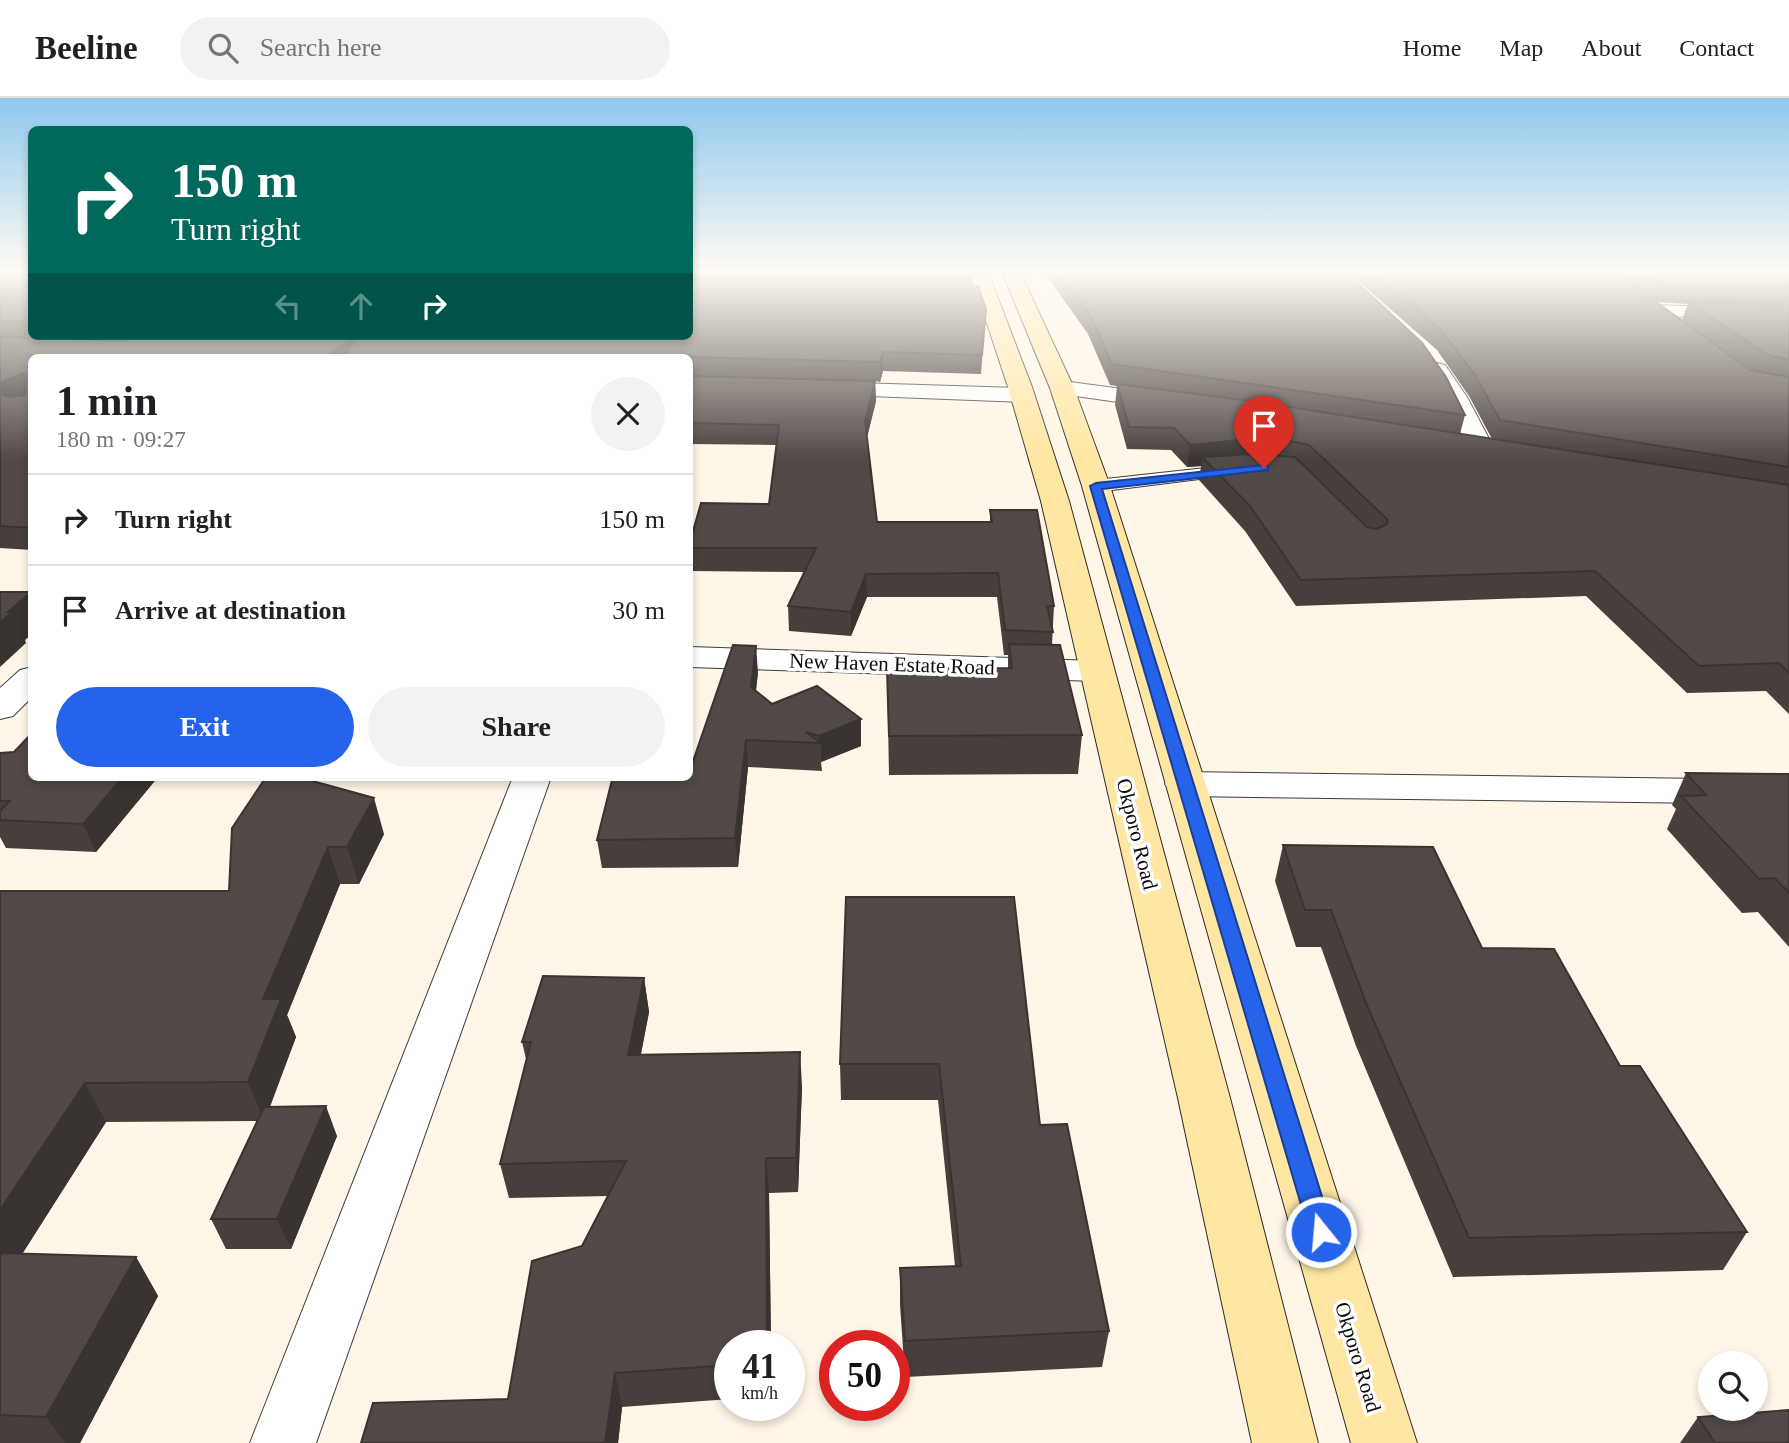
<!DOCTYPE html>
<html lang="en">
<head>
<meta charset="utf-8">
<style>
	:root { --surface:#fff; --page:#f2f2f2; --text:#202124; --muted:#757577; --line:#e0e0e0; --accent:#2563eb }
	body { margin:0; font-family:"Times New Roman",serif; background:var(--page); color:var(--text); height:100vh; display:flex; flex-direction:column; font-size:26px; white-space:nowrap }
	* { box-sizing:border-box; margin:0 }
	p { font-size:23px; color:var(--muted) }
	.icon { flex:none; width:38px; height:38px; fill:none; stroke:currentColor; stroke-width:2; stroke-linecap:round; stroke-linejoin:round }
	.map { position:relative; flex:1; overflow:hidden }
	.sheet { position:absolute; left:28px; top:256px; width:665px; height:427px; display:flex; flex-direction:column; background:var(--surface); border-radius:10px; box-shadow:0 4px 10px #0003 }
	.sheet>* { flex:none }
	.top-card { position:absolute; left:28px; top:28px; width:665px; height:214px; border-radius:10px; box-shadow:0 4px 10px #0003; background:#00695c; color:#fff; overflow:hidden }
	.fabs { position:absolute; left:1698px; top:1253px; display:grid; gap:14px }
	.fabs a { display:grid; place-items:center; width:70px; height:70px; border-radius:50%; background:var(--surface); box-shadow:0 4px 10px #0003; font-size:35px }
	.speed { position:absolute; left:714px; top:1232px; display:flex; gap:14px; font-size:35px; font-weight:700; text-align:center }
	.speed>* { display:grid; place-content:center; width:91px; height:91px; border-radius:50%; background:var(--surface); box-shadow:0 4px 10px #0003; line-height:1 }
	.speed small { font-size:18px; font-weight:400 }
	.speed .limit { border:10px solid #d22; background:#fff; color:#111 }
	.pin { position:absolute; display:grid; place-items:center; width:60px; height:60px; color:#fff; margin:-72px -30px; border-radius:50% 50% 50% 0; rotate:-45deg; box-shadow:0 0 7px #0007 }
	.pin .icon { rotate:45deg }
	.me { position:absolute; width:77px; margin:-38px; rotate:343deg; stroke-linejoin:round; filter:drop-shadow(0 0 5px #0008) }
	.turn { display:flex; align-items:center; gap:24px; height:147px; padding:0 28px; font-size:32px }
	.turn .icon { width:91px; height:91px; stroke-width:2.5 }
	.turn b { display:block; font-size:49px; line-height:60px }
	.lanes { display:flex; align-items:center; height:66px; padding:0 28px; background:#0003; justify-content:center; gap:35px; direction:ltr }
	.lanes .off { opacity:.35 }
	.round { display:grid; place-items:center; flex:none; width:74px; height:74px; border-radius:37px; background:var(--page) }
	.overview { display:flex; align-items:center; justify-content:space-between; height:119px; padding:0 28px }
	h1 { font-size:42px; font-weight:700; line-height:52px }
	.button { display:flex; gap:14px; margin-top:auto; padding:14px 28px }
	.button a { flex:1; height:80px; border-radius:42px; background:var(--accent); color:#fff; font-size:28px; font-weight:700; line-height:80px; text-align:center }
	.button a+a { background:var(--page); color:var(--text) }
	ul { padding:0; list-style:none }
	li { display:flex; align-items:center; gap:21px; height:91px; padding:0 28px; border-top:2px solid var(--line) }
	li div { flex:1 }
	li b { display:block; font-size:26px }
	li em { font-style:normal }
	header { display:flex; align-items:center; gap:42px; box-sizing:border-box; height:98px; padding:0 35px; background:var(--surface); border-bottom:2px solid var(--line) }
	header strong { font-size:33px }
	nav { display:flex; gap:38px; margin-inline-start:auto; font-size:24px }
	.search { width:490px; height:63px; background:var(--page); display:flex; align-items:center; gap:18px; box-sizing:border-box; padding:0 24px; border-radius:38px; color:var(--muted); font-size:26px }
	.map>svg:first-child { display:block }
</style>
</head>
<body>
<header>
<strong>Beeline</strong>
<div class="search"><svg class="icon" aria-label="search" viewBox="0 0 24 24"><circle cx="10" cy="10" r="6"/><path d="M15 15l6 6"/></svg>Search here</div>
<nav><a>Home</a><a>Map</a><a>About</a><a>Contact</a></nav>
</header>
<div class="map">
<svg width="1789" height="1345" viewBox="0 0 1789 1345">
	<rect width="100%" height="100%" fill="#fff6e7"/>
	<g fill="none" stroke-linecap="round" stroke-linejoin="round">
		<defs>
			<path id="service" d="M1233,367L1239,368L1242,372L1239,376L1096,394L1087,388L1096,382Z"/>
			<g id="minor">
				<path d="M1652,207L1789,211V223L1645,217L1642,213Z"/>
				<path d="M1437,265L1445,267L1467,299L1495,352L1491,357H1473L1469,352L1443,299L1426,272Z"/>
				<path d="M1062,283L1168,297L1176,299L1180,304L1176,309L1168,311L1054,295L1050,290L1054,285Z"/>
				<path d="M825,284L1022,290L1030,292L1034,297L1030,302L1022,304L817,296L813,291L817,286Z"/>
				<path d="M690,549L1095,563L1107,566L1112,573L1107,580L1095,583L690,569Z"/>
				<path d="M32,569V599L13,618L0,621V590L20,572Z"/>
				<path d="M1185,674L1789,682V706L1185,698L1171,694L1165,686L1171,678Z"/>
				<path d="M513,679H551L316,1345H250Z"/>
			</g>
			<g id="secondary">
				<path d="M970,174H988L1032,289L1069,403L1230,1000L1318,1345H1252L1178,1000L1041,403L1008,289Z"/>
				<path d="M1002,174H1020L1074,290L1110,388L1417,1345H1351L1082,388L1050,290Z"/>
			</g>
		</defs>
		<use href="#service" stroke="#3d3d3d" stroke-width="2"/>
		<use href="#minor" stroke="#3d3d3d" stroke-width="2"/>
		<use href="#secondary" stroke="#2c2c2c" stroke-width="2"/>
		<use href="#service" fill="#fff" fill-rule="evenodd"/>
		<use href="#minor" fill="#fff" fill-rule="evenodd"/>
		<use href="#secondary" fill="#ffe6a2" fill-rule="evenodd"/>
	</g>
	<g fill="#473f3c" fill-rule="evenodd">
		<path d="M0,174H32V238H690V174H972V188L986,211L981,276L883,273L880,284L875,283L876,303L867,338L877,424H990V412L1054,508L1052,547L1082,637L1078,676L889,677L887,571L1008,570V557H1004L997,499H867L851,538L789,533L788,508L805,474L690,473V444L769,406L777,347L690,346V259H32V452L0,450Z"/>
		<path d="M1044,174H1346L1465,317L1460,336L1492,341L1469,298L1437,252L1348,174H1789V616L1766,593L1687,595L1586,498L1296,508L1245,433L1199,382L1201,368L1187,369L1171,352L1127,351L1115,307L1117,288L1110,287L1088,236ZM1657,204L1688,206L1682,222ZM1701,237L1753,273L1750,272Z"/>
		<path d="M758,574L756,593L772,606L861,621V648L821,664L822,673L748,669L738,769L602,770L597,742L686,681Z"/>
		<path d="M0,655L158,679L96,754L6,750L0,739Z"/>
		<path d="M1686,675L1789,676V849L1758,814L1742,815L1667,731L1676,711L1672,707Z"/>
		<path d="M266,679L384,736L359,786H340L287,917L296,939L270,1009L337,1038L291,1151H226L211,1121L257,1023L106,1024L22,1156L136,1159L158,1198L80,1345H0V793H229Z"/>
		<path d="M1283,747L1482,850L1620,968L1747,1134L1723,1172L1453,1179L1356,948L1321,849H1296L1275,783Z"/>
		<path d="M1014,799L1040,1027L1109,1233L1102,1269L905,1279L900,1207V1170L955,1168L938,1002H841L840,966Z"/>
		<path d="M644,880L649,914L641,956L802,988L798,1094L769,1095L771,1248H730V1301L622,1309L618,1345H361L508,1301L582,1148L608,1098L509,1100L500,1066L526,961L522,944Z"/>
		<path d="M1698,1319L1789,1345H1680Z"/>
	</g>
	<g fill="#393331">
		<path d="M117,238H135L119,245Z"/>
		<path d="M356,238H358L357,259H326Z"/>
		<path d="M883,254V273L880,284V264Z"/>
		<path d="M23,275L31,295L11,303L0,297V287L3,283Z"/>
		<path d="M875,283L876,303L866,344L865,323Z"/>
		<path d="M1248,341L1244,363L1202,359L1201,368L1187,369L1190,347Z"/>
		<path d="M866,476L867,499L851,538V514Z"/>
		<path d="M31,494L32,536L25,542L26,545L0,569V525L8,514Z"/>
		<path d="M756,548L758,574L753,616L751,589Z"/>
		<path d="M861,621V648L821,664V645H819V638Z"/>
		<path d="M746,642L748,669L738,769L735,740Z"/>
		<path d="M123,679H158L96,754L83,726Z"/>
		<path d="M374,700L384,736L359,786L347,749Z"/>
		<path d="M328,749L340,786L287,917L296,939L264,1023L248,984L263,901Z"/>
		<path d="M644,880L649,914L634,991L628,957Z"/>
		<path d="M800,954L802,988L798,1094L796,1060Z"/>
		<path d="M85,985L106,1024L0,1191V1112Z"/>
		<path d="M326,1008L337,1038L291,1151L277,1121Z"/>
		<path d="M766,1060L769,1095L771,1248H767Z"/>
		<path d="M136,1159L158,1198L80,1345H65L46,1319Z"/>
		<path d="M615,1275L622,1309L618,1345H605Z"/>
	</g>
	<g fill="#524946" stroke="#393331" stroke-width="2">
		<path d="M0,174H32V224L0,223Z"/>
		<path d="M1058,174H1346L1422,245L1446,279L1465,317L1112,266L1090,217Z"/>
		<path d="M1372,174H1615L1750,272L1789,279V369L1500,322L1475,277L1442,233Z"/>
		<path d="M1644,174H1789V190L1663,186Z"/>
		<path d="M690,183L978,188L986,211L982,257L883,254L880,264L690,259H345L357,238H690Z"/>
		<path d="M1688,204L1789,207V262L1768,257Z"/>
		<path d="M134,238H356L326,259H32V430L0,428V294L2,297L11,299L25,297L27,277L23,275L3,283L0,287V239L126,243Z"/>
		<path d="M690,278L875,283L865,323L877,424H992L990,412H1037L1054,508H1047L1053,534L1005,532L998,475L866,476L851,514L788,508L816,450H690V444L701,405L769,406L779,327L690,325Z"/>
		<path d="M1117,286L1251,303L1789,387V575L1779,565L1699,568L1595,473L1301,482L1250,408L1202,359L1252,356L1295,359L1367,429L1377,431L1387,426L1388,422L1309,347L1285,342L1248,341L1190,347L1174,330L1129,329Z"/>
		<path d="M0,494H31L8,514H12L0,525Z"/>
		<path d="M1009,546L1060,547L1082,637L889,638L887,571L1012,570Z"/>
		<path d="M733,547L756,548L751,589L772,606L817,588L861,621L819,638L806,634L821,645L746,642L735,740L597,742L612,682L686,681L687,679H690V672Z"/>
		<path d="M32,635V679H123L83,726L0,722V713L10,703H0V655L14,654Z"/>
		<path d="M1686,675L1789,676V795L1775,780L1759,781L1681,698L1706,697Z"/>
		<path d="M266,679H298L374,700L347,749H328L263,901H281L248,984L85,985L0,1112V793H229L232,730Z"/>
		<path d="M1283,747L1433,749L1482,850L1554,851L1620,968H1640L1747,1134L1469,1140L1368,910L1331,812H1305Z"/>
		<path d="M846,799H1014L1040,1027L1067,1026L1109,1233L905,1243L900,1170L961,1168L939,966H840Z"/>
		<path d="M543,878L644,880L628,957L800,954L796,1060H766L767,1248H730V1267L615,1275L605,1345H361L373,1305L508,1301L532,1163L582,1148L626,1063L500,1066L531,944H522Z"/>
		<path d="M326,1008L277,1121H211L264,1009Z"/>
		<path d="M0,1155L136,1159L46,1319L0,1317Z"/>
		<path d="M1789,1312V1345H1715L1698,1319Z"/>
	</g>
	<linearGradient id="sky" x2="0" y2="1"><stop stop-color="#8fc8ee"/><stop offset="0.48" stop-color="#fffbf4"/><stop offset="1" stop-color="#fffbf4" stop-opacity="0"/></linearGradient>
	<rect width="1789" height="362" fill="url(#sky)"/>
	<path fill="#2563eb" stroke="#184099" stroke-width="2" d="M1264,367L1268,368V372L1102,391L1333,1134L1329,1141L1321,1144L1312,1141L1309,1134L1090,388L1096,385Z"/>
	<g text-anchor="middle" stroke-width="7" stroke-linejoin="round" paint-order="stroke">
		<g font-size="21" fill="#0a0a0a" stroke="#fff">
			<text transform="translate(892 566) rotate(2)" y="7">New Haven Estate Road</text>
			<text transform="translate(1137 736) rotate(76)" y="7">Okporo Road</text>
			<text transform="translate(1358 1259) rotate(73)" y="7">Okporo Road</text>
		</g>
	</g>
</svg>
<div class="fabs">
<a><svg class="icon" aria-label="search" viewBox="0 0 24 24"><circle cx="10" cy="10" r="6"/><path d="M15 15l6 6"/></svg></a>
</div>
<div class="speed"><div>41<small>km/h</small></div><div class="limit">50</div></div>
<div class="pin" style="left:1264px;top:370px;background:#d93025"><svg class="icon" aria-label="arrive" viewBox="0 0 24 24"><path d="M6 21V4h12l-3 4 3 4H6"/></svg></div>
<svg class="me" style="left:1321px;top:1134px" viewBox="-20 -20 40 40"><circle r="17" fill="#2563eb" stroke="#fff" stroke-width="3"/><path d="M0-11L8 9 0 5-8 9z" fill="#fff"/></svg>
<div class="top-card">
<div class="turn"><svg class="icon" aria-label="right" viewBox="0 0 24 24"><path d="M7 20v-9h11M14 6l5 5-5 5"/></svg><div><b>150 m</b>Turn right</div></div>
<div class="lanes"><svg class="icon off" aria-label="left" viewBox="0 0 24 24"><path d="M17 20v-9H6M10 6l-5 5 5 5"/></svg><svg class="icon off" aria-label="ahead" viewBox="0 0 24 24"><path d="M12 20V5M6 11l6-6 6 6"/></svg><svg class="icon" aria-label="right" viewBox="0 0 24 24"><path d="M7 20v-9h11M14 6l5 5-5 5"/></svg></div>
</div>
<section class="sheet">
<div class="overview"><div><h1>1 min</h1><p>180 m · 09:27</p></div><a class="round"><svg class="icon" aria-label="close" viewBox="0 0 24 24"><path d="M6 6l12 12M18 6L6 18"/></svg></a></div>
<ul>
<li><svg class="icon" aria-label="right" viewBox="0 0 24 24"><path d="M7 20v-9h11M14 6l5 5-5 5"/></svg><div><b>Turn right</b></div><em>150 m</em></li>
<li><svg class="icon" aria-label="arrive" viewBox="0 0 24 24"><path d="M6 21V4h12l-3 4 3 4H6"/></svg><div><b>Arrive at destination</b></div><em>30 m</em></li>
</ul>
<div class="button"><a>Exit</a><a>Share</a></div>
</section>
</div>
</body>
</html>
